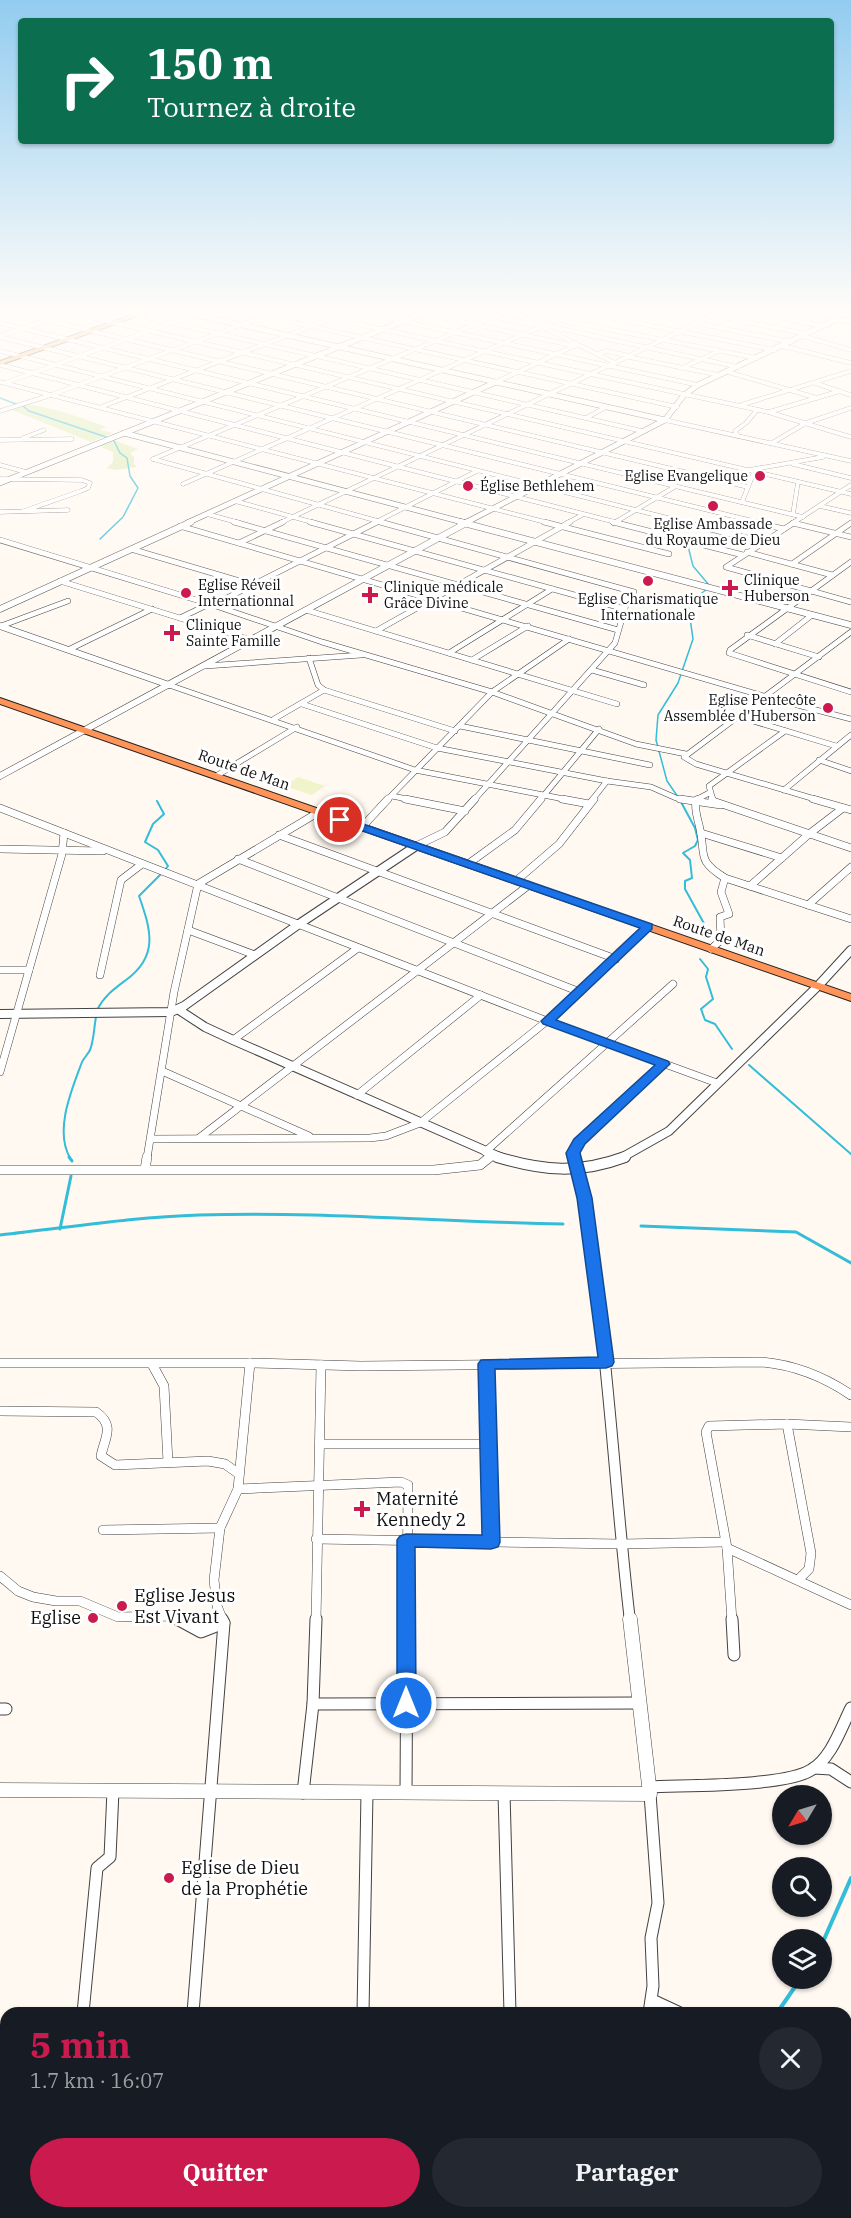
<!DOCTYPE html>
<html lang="fr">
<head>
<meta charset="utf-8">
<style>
	:root { --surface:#171b24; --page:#242831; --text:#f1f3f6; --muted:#9ea1a6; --accent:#cb1b4e }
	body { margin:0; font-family:"IBM Plex Serif",serif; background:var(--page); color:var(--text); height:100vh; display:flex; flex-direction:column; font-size:22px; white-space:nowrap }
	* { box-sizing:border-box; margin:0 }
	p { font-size:20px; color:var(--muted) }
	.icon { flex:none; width:33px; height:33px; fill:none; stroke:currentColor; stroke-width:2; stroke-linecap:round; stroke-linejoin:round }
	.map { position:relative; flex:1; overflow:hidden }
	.sheet { position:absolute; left:0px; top:2007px; width:852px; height:212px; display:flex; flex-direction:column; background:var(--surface); border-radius:18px 18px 0 0; box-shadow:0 2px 4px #0004 }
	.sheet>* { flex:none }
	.banner { position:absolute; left:18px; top:18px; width:816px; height:126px; border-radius:6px; box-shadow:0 2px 4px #0004; background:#0b6e4f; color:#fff; overflow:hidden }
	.needle { width:39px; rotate:232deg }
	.controls { position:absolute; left:772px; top:1785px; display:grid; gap:12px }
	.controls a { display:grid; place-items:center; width:60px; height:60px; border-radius:50%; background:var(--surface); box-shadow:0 2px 4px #0004; font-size:30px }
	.pin { position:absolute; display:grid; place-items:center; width:51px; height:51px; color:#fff; margin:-26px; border:3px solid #fff; border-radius:50%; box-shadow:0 2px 6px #0007 }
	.me { position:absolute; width:66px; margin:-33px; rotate:0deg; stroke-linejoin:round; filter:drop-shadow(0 0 4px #0008) }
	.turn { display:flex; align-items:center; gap:21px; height:126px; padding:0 30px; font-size:27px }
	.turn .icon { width:78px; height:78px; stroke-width:2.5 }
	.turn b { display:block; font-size:42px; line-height:51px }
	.round { display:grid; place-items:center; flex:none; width:63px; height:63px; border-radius:32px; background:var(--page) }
	.head { display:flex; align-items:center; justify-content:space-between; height:102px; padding:0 30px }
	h1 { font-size:36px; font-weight:700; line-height:45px; color:var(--accent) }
	.cta { display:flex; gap:12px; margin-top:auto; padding:12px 30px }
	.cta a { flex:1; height:69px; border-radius:36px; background:var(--accent); color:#fff; font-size:24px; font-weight:700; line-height:69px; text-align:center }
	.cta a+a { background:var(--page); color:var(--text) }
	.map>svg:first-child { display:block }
</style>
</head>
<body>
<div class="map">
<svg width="851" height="2218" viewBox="0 0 851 2218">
	<rect width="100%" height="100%" fill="#fff9f1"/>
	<g fill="#e0edb7">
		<path d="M27,404C54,408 80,417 106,427L100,430L113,433L91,442L10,409Z"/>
		<path d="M114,440L138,449L130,453L134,457V464L137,467L116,470L107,468L113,462V452L99,446Z"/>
	</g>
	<path fill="#eff4ca" d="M298,777L325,786L312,795L285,786Z"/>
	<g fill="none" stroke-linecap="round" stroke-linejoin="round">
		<g stroke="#33bdd8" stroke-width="1.5">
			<path d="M0,398L16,404"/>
			<path d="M23,406L29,411L106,437"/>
			<path d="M100,539L123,517L138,488L130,476L127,458L120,453L114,441"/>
			<path d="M687,542L693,566L709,585"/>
			<path d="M678,797L667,781L656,740L658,715L678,683L693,639L688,604L707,589"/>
		</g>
		<g stroke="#33bdd8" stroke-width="2">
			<path d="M157,801L164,814L153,824L145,842L158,850L168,866L164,871"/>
			<path d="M681,802L695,828L698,840L695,846L683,853L690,860L692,878L685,881V889L712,938"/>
			<path d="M700,959L708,969L706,977L713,999L701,1009L705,1020L715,1024L732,1049"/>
			<path d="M97,1010C104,996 114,989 126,980C159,956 151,930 139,896L163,872"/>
			<path d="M749,1065L851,1154"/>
			<path d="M70,1158C54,1130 72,1089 82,1062C84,1058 88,1054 90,1050C94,1040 94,1027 96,1017"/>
		</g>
		<g stroke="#33bdd8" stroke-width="3">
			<path d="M69,1157L72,1161"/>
			<path d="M641,1226L796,1232L851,1263"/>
			<path d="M60,1229L71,1176"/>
			<path d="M0,1235C66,1228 132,1217 199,1215C320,1211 442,1222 563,1224"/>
		</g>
		<g stroke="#33bdd8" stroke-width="4">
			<path d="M822,1944L851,1878"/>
			<path d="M777,2013L801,1978"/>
			<path d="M656,2218L659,2212"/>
		</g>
		<defs>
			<g id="minor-far4">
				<path d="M51,308L851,494"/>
				<path d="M107,308L642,431"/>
				<path d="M228,308L677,407"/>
				<path d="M282,308L768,412L851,437"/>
				<path d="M342,308L698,385"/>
				<path d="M398,308L575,346"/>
				<path d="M452,308L532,325"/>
				<path d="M561,308L775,350"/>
				<path d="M619,308L791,342"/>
				<path d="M675,308L807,334"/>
				<path d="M7,311L748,487"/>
				<path d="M514,313L615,363"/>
				<path d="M783,318L798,310"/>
				<path d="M0,323L803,517"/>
				<path d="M543,325L738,367"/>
				<path d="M0,336L83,308"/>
				<path d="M803,336L851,350"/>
				<path d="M0,337L761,523"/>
				<path d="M783,346L851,363"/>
				<path d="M0,351L688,523"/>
				<path d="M597,354L607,351L630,356"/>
				<path d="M629,357L719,375"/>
				<path d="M0,365L619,523"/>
				<path d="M682,368L719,351"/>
				<path d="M728,372L817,398"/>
				<path d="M0,382L549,523"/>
				<path d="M496,382L576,345"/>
				<path d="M5,383L213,308"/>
				<path d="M815,383L851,395"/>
				<path d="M741,405L851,371"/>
				<path d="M101,407L351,311"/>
				<path d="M0,411L51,395L287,308"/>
				<path d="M769,412L840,391"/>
				<path d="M586,418L606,407"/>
				<path d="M665,420L851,461"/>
				<path d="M738,436L735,431L746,423L757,410"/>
				<path d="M23,438L44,430"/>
				<path d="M0,440L72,439"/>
				<path d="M772,443L806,423L851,408"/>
				<path d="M153,459L385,523"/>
				<path d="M153,459L509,310L757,358"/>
				<path d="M793,464L851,478"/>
				<path d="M0,465L26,472"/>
				<path d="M749,470L823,457"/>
				<path d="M0,479L82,480L90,483L88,488L81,491L24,511"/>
				<path d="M183,484L583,308"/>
				<path d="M235,501L315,523"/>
				<path d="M742,502L754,472"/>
				<path d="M820,506L851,513"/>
				<path d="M0,512L68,510"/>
				<path d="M207,514L240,523"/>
				<path d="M793,514L798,482"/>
				<path d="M280,523L729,308L824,326"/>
				<path d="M374,523L477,471"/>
				<path d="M567,523L582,515"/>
				<path d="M614,523L676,486"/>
				<path d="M793,523L851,485"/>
			</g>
			<g id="minor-far3">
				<path d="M234,522L618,630"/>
				<path d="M310,522L625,609"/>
				<path d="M380,522L634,592L627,601L615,643L474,800"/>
				<path d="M544,522L669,554"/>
				<path d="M613,522L743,555"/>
				<path d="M682,522L763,542"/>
				<path d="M754,522L784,529"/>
				<path d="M795,522L726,567L851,602"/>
				<path d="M614,523L616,522"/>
				<path d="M793,523L851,537"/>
				<path d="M180,526L767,697L851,719"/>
				<path d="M0,540L213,605L322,642L492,692L636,744L686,754"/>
				<path d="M239,543L283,522"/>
				<path d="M131,549L253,585"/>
				<path d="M747,552L832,575"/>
				<path d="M851,562L730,650L729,653L851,692"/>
				<path d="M792,564L851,523"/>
				<path d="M60,581L251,640"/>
				<path d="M213,605L377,522"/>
				<path d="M306,610L617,704"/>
				<path d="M180,618L209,604"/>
				<path d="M1,626L68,601"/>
				<path d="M376,631L570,522"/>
				<path d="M747,635L819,657"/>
				<path d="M775,644L812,615"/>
				<path d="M70,649L152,609"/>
				<path d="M449,653L552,589"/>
				<path d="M309,658L318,685L324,690L455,731"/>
				<path d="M472,660L528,626"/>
				<path d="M205,666L361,655"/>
				<path d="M592,670L644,685"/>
				<path d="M169,685L415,770L569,800"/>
				<path d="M302,704L437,748L607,781L651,787L676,798L690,800"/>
				<path d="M740,717L836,746"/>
				<path d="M274,719L324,690"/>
				<path d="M460,726L650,765"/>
				<path d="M819,760L851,771"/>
				<path d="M216,776L297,727"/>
				<path d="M784,790L851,735"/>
				<path d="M392,796L412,800"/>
				<path d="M387,800L492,692L569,639"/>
				<path d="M540,800L599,729"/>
				<path d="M592,800L607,781"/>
				<path d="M696,800L709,793"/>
				<path d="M713,800L709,786L785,731"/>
				<path d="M818,800L696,764L684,757L851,632"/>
			</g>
			<g id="minor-far2">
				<path d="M405,799L465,811"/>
				<path d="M562,799L589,804"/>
				<path d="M680,799L721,805"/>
				<path d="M699,799L696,800C694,811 698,819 700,829C706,855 696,860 725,878L721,892L729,914L720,917L721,940L711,949"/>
				<path d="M712,799L713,801L851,848"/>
				<path d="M813,799L851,810"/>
				<path d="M0,808L547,1021L717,1083"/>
				<path d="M362,827L388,799"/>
				<path d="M701,833L782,858"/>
				<path d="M279,835L616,959"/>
				<path d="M416,846L445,832L475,799"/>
				<path d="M0,849L103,851"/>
				<path d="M238,859L580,992"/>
				<path d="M468,864L515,830L541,799"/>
				<path d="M725,878L851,919"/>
				<path d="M516,881L559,844L594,799"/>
				<path d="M750,886L809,834L843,808"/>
				<path d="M808,905L851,867"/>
				<path d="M188,930L255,955"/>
				<path d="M0,970H29"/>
				<path d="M100,975L121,880L142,864"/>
				<path d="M233,1040L358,948"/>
				<path d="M162,1071L309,1136"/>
				<path d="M0,1072L62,854L64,833"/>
				<path d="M357,1095L481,995"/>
				<path d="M199,1138L529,885"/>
				<path d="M151,1139L370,1138L386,1136L420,1123L547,1021L648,927"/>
				<path d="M485,1152L673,984"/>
				<path d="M147,1158L174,992L198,884L319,812"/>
				<path d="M488,1158L492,1155"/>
				<path d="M574,1158L573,1153L579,1142L664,1064"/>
			</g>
			<g id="minor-far1">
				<path d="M574,1157L577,1170"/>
				<path d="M145,1169L147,1157"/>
				<path d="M0,1170H434L480,1165L490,1157"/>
				<path d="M0,1363H250L361,1366L762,1362C795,1365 823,1376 851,1395"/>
				<path d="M152,1364L164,1386L168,1462"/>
				<path d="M486,1364L491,1542"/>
				<path d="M0,1411L96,1412C116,1426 104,1439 101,1456L115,1465L208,1461L225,1464L239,1474"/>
				<path d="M787,1424L811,1553L809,1569L798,1580"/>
				<path d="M321,1444H489"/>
				<path d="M238,1489L401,1482L408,1485L407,1621"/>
				<path d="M103,1530L220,1528"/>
				<path d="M316,1539L621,1544L725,1542"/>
				<path d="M727,1548L851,1605"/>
				<path d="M0,1576L18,1591L33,1597L56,1601H80L118,1617L168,1616L180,1621"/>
				<path d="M223,1621L217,1606L214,1580L220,1528L238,1489L250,1363"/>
				<path d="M316,1621L321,1365"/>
				<path d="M732,1621L727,1548L706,1432L709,1426L787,1424L851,1427"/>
			</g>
			<g id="minor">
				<path d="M177,1619L201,1632L224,1623"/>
				<path d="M732,1619L734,1655"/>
				<path d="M313,1704L640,1703"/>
				<path d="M0,1709H6"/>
				<path d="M814,1768L831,1769L851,1782"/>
				<path d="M649,1787C684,1785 784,1787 811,1770C831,1759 841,1728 851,1708"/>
				<path d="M303,1793L313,1704L316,1619"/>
				<path d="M406,1793L407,1619"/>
				<path d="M504,1793L510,2013"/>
				<path d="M652,2000L680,2013"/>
				<path d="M83,2013L97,1868L110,1857L113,1791"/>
				<path d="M193,2013L224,1623L222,1619"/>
				<path d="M363,2013L367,1793"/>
				<path d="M649,2013L653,1986L651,1938L658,1903L650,1794"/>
				<path d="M64,2212V2218"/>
				<path d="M359,2212V2218"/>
				<path d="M515,2212V2218"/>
				<path d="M172,2218L173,2212"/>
				<path d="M772,2218L774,2212"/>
			</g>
			<g id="tertiary-far4">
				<path d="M166,308L665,420"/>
				<path d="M124,433L466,523"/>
				<path d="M0,483L436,308"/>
				<path d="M187,523L496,382"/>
				<path d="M465,523L665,420L684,395L698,385L837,319L851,321"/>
			</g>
			<g id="tertiary-far3">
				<path d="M460,522L851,625"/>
				<path d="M0,609L191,522"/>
				<path d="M0,626L169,685"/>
				<path d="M0,776L468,522"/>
			</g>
			<g id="tertiary-far2">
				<path d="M179,1010L205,1027L233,1040L502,1158"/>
				<path d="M0,1014L171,1012L184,1006L299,924L416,846"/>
				<path d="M621,1158L669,1131L818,986L851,950"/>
			</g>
			<g id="tertiary-far1">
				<path d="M497,1157C544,1171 579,1174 625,1157"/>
				<path d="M577,1170C587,1210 591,1251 597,1292C611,1401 617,1511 630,1621"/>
			</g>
			<path id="tertiary" d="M0,1790L650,1794L630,1619"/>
			<path id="primary" d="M151,308H160L0,365V361Z"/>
			<path id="trunk" d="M0,698L851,994V1001L0,704Z"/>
		</defs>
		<use href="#minor-far4" stroke="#424242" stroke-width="4.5"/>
		<use href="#minor-far3" stroke="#424242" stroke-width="6"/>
		<use href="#minor-far2" stroke="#424242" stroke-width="8"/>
		<use href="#minor-far1" stroke="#424242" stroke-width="10"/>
		<use href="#minor" stroke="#424242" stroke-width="13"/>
		<use href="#tertiary-far4" stroke="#424242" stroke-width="6"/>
		<use href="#tertiary-far3" stroke="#424242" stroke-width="7"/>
		<use href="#tertiary-far2" stroke="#424242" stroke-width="10"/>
		<use href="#tertiary-far1" stroke="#424242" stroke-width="12"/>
		<use href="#tertiary" stroke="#424242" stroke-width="15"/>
		<use href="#primary" stroke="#202020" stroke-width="2"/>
		<use href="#trunk" stroke="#202020" stroke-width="2"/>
		<use href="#minor-far4" stroke="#fff" stroke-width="4"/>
		<use href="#minor-far3" stroke="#fff" stroke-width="5"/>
		<use href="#minor-far2" stroke="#fff" stroke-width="7"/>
		<use href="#minor-far1" stroke="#fff" stroke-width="9"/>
		<use href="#minor" stroke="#fff" stroke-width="11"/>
		<use href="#tertiary-far4" stroke="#fff" stroke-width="5"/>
		<use href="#tertiary-far3" stroke="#fff" stroke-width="6"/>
		<use href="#tertiary-far2" stroke="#fff" stroke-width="8"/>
		<use href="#tertiary-far1" stroke="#fff" stroke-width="10"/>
		<use href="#tertiary" stroke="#fff" stroke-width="14"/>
		<use href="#primary" fill="#ffb361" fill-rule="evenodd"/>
		<use href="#trunk" fill="#ff9458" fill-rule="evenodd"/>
	</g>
	<linearGradient id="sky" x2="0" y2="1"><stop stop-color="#92ccf0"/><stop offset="0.5" stop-color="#fffcf9"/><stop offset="1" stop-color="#fffcf9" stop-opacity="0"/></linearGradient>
	<rect width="851" height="619" fill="url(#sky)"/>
	<path fill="#1a73e8" stroke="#114b97" stroke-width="1.5" d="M340,816L652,924V929L556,1020L668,1061L670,1064L585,1144L580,1153L592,1198L614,1362L612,1366L606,1368L495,1369L500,1542L498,1547L491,1549L415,1547L416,1703L413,1709L406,1711L400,1709L397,1703V1540L400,1536L406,1534L482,1535L478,1364L481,1360L598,1357L577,1198L566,1153L574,1139L655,1065L543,1024L541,1021L640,928L337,822V817Z"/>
	<g fill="#cb1b4e" stroke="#fff" stroke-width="2">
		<circle cx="760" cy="476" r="6"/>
		<circle cx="468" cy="486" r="6"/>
		<circle cx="713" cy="506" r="6"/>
		<circle cx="648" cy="581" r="6"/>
		<path d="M727 579h6v6h6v6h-6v6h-6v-6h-6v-6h6z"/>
		<circle cx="186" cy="593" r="6"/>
		<path d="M367 586h6v6h6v6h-6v6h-6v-6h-6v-6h6z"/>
		<path d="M169 624h6v6h6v6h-6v6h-6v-6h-6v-6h6z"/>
		<circle cx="828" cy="708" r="6"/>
		<path d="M359 1500h6v6h6v6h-6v6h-6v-6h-6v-6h6z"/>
		<circle cx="122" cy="1606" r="6"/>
		<circle cx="93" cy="1618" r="6"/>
		<circle cx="169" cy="1878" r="6"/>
	</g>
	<g text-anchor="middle" stroke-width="6" stroke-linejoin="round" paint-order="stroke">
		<g font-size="14" fill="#0f0f0f" stroke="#fff" text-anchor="start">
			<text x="748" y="481" text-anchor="end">Eglise Evangelique</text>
			<text x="480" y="491">Église Bethlehem</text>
			<text x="713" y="529" text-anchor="middle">Eglise Ambassade<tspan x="713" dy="16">du Royaume de Dieu</tspan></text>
			<text x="744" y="585">Clinique<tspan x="744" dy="16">Huberson</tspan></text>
			<text x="198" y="590">Eglise Réveil<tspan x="198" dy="16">Internationnal</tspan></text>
			<text x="384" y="592">Clinique médicale<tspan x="384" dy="16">Grâce Divine</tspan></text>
			<text x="648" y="604" text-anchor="middle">Eglise Charismatique<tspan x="648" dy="16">Internationale</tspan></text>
			<text x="186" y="630">Clinique<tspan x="186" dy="16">Sainte Famille</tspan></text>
			<text x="816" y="705" text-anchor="end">Eglise Pentecôte<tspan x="816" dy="16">Assemblée d'Huberson</tspan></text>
		</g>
		<g font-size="15" fill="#0f0f0f" stroke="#fff">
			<text transform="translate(244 770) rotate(19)" y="5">Route de Man</text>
			<text transform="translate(719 936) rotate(19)" y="5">Route de Man</text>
		</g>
		<g font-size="18" fill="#0f0f0f" stroke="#fff" text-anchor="start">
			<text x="376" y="1505">Maternité<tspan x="376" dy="21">Kennedy 2</tspan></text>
			<text x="134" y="1602">Eglise Jesus<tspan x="134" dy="21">Est Vivant</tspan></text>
			<text x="81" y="1624" text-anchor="end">Eglise</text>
			<text x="181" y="1874">Eglise de Dieu<tspan x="181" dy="21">de la Prophétie</tspan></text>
		</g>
	</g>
</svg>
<div class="controls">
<a><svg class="needle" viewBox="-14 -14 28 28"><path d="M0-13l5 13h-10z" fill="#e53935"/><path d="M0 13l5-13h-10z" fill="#9ea1a6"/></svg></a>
<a><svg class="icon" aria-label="search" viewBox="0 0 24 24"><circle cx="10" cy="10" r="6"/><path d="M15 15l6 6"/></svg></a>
<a><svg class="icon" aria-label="layers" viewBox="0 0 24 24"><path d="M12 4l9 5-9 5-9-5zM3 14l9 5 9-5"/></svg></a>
</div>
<div class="pin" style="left:340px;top:820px;background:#d93025"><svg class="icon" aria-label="arrive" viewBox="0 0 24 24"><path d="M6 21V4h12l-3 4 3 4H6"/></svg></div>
<svg class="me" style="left:406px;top:1703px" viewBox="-20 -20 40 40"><circle r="17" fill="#1a73e8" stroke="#fff" stroke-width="3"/><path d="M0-11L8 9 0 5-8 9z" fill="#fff"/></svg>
<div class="banner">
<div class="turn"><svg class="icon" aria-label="right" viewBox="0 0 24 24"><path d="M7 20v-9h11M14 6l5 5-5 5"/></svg><div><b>150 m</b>Tournez à droite</div></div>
</div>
<section class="sheet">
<div class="head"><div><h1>5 min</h1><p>1.7 km · 16:07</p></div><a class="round"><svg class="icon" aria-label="close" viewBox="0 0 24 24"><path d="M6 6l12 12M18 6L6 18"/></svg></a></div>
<div class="cta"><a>Quitter</a><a>Partager</a></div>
</section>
</div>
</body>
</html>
